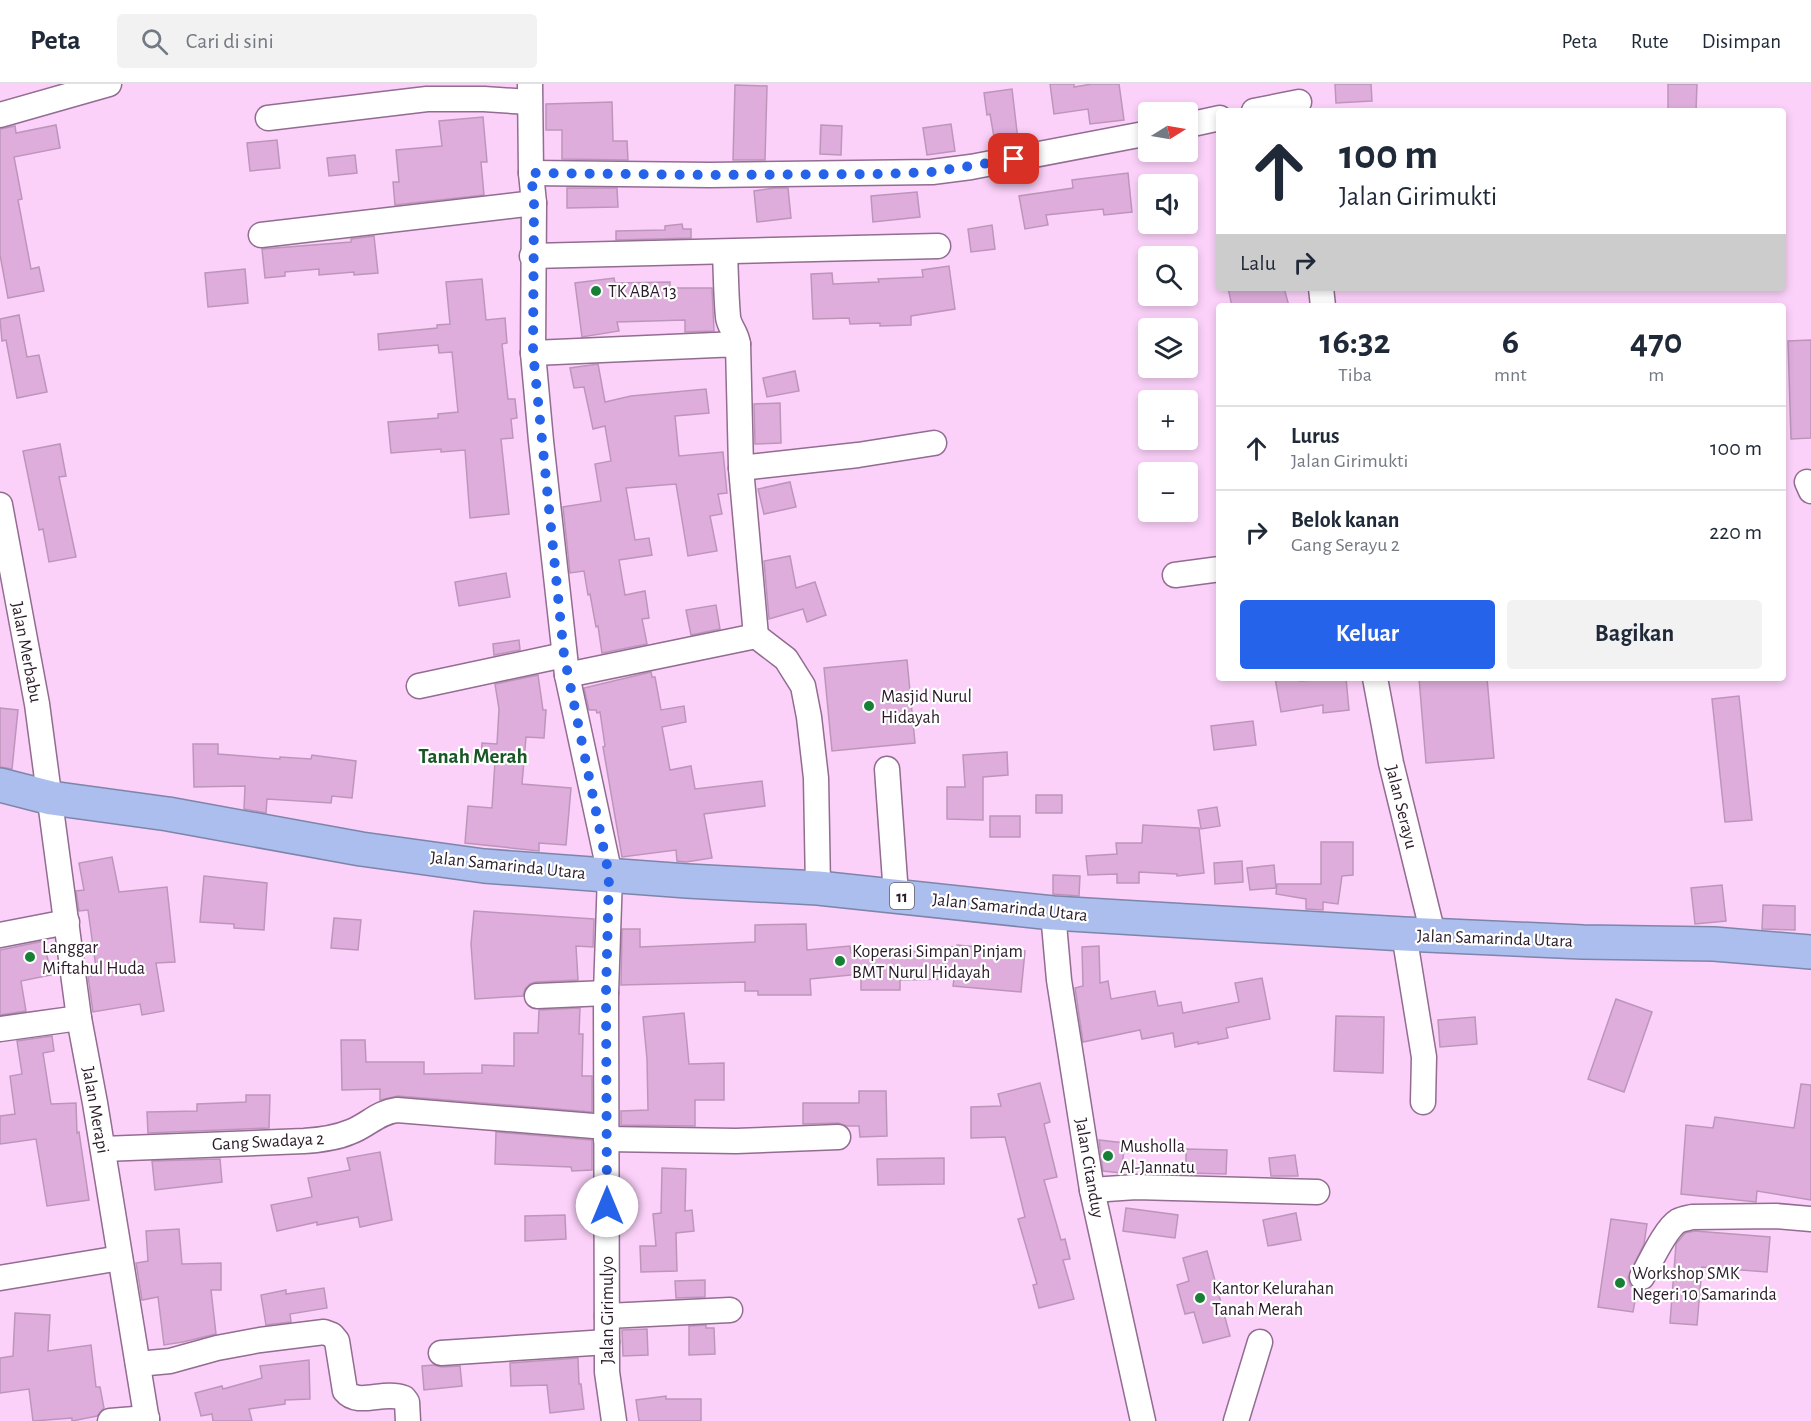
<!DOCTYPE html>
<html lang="id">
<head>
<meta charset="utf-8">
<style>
	:root { --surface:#fff; --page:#f2f2f3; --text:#1f2937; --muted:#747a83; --line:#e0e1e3; --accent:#2563eb }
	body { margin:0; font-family:"Alegreya Sans",sans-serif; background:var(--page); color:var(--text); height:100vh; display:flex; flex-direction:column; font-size:22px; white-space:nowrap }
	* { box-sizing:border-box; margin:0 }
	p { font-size:20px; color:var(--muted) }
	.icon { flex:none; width:33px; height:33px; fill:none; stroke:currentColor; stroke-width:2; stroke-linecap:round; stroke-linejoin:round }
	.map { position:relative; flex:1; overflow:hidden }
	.panel { position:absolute; left:1216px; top:219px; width:570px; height:378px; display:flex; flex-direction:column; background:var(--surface); border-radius:6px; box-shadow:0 3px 9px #0003 }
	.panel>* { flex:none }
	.top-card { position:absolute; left:1216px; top:24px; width:570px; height:183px; border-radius:6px; box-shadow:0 3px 9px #0003; background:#fff; color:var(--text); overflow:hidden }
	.needle { width:39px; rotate:79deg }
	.buttons { position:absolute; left:1138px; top:18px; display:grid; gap:12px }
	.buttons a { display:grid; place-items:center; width:60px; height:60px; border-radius:6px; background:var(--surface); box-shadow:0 3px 9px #0003; font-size:30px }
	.pin { position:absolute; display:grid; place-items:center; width:51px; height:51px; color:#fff; margin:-26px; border-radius:12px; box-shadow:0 3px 9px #0006 }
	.me { position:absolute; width:66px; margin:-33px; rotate:0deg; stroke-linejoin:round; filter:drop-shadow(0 0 4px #0008) }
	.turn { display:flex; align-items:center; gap:21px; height:126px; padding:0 24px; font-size:27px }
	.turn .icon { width:78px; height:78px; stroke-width:2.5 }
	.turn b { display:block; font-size:42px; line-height:51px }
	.then { display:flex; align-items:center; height:57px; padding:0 24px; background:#0003; gap:12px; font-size:22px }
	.eta { display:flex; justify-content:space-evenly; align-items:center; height:102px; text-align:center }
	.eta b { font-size:36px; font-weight:700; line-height:42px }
	.cta { display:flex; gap:12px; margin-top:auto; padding:12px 24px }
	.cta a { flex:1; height:69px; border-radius:6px; background:var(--accent); color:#fff; font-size:24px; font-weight:700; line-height:69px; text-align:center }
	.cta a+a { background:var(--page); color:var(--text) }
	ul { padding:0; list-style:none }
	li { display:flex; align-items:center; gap:18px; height:84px; padding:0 24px; border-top:2px solid var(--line) }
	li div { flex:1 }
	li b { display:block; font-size:22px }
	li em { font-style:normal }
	header { display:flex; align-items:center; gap:36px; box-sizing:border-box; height:84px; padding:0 30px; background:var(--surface); border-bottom:2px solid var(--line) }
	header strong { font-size:28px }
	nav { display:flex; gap:33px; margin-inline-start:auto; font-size:21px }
	.search { width:420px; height:54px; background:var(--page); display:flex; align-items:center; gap:15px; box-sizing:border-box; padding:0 21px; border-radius:6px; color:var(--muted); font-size:22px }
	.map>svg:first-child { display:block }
</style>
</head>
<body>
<header>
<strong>Peta</strong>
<div class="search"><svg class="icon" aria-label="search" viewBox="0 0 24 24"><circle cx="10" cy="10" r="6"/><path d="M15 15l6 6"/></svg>Cari di sini</div>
<nav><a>Peta</a><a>Rute</a><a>Disimpan</a></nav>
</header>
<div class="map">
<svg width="1811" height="1337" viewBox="0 0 1811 1337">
	<rect width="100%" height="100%" fill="#fbd1f9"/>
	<g fill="#deaddc" stroke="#bd95bb" stroke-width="1.5">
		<path d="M1050,0H1074V3L1092,0H1119L1124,36L1090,40L1088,25L1054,30Z"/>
		<path d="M1335,0H1371L1372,17L1336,19Z"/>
		<path d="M1668,0H1697L1696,27H1668Z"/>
		<path d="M735,1L767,2L765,76H733Z"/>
		<path d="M1012,5L1018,56L995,59L990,30L987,31L984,9Z"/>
		<path d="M612,18L613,57H627L628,76L562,75V46H546V20Z"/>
		<path d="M483,33L487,78H481L484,111L395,121L393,98H399L396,66L442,62L439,37Z"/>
		<path d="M951,40L955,67L927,71L923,44Z"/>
		<path d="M56,41L60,64L14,73L22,115L18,116L31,185L39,183L44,207L8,214L0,171V45L15,42L16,49Z"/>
		<path d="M821,41L842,42L841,71L820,70Z"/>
		<path d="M277,56L280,84L250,87L247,59Z"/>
		<path d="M355,71L357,89L329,92L327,74Z"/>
		<path d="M1128,89L1132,128L1104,131L1103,125L1046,131L1048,141L1025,145L1019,112L1073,104L1072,96Z"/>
		<path d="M567,104H617L618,123L567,124Z"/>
		<path d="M774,104H788L791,134L757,138L754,107Z"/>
		<path d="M917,108L920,133L873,138L871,112Z"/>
		<path d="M682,140L683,145H691V154L616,156V147L665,146V142Z"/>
		<path d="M992,141L995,165L971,168L968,145Z"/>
		<path d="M374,152L378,189L354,191V188L319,191V185L285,188V192L265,194L262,165L351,158V155Z"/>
		<path d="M949,182L955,225L911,232V241L880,242V239L850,240L849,234L813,235L811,190L832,189L833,200L879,198L878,195L923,193L922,186Z"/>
		<path d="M245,185L248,219L208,223L205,189Z"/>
		<path d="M614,194L615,199L670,198V204H712L714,247L685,248V236L617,238L619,247L582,253L575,199Z"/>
		<path d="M482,195L486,236L505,234L507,259L502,260L508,315H515L517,334L511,335L513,354L501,355L509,430L470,434L465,366L441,368V365L391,369L388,338L438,334V330L458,328L452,268L439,269L438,261L379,266L378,250L437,244V241L450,240L446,198Z"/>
		<path d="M1228,204H1284L1289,222H1232Z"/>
		<path d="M19,231L27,273L39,271L47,308L17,314L6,256L2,257L0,235Z"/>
		<path d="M1811,256V354L1791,355L1788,257Z"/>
		<path d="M598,280L605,318L631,312L706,305L709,329L675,332L679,372L723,368L727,409L718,410L722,430L710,432L717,467L688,472L676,400L626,404L635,456L649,454L652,471L619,476L625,511L645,507L649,534L642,535L647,560L602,569L598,542L596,543L590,510L588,511L584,487L570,489L563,423L601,417L595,380L611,377L605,342L593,345L584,303L574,304L570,284Z"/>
		<path d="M795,287L799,307L767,313L763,294Z"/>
		<path d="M780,319L781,359L755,360L754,320Z"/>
		<path d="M60,360L66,392L59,393L76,473L49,478L43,445L39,446L23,367Z"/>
		<path d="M790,398L796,423L764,430L758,405Z"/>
		<path d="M790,472L796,504L815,498L826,531L807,538L803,525L769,535L764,477Z"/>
		<path d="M506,489L510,513L459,522L455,498Z"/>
		<path d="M716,521L720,545L691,551L686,526Z"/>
		<path d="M519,556L520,566L494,571L493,560Z"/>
		<path d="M907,576L915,659L832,667L824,584Z"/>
		<path d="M651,588L652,593H655L661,626L684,622L686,638L662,643L670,686L691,682L695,705L762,697L765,722L704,730L712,774L686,778L677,777L676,766L622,773L603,663L605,662L600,628L597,629L596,626H589L584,604Z"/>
		<path d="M538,591L543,626H546L544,654L526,653L522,700L571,704L566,761L539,759V767L465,759L468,722L492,724L495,678L481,677L482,659L497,660L499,625L495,600Z"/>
		<path d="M1275,594H1300V597L1346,594L1349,626L1323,629V621L1281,628Z"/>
		<path d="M1419,594H1487L1494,674L1426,679Z"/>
		<path d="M1739,612L1752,736L1725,738L1712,615Z"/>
		<path d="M0,624L18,626L12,685L0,683Z"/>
		<path d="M1253,637L1256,661L1214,666L1211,642Z"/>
		<path d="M193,660H218V670L280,675V673L311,675L312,671L356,677L352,714L332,712L331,719L267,715L266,729L244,725L245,702L194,703Z"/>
		<path d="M1007,668L1008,691L983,693V736L947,735V703H965L963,671Z"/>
		<rect x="1036" y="711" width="26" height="18"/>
		<path d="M1217,723L1220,742L1201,745L1198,726Z"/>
		<rect x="990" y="732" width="30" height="21"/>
		<path d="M1143,741L1199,744L1204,789L1177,792V790L1139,788V799H1117V790L1088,791L1086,772L1117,770L1116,759H1142Z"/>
		<path d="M1321,758H1353V791L1342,792L1338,820L1323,818V826L1306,825V815L1276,810L1277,800H1321Z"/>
		<path d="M112,773L119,808L167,803L175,878L156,879L164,927L142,931L140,920L93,928L88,892L97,891L88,826L79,827L76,807L84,806L79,779Z"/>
		<path d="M1242,777L1243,798L1215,800L1214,779Z"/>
		<path d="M1274,781L1276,804L1250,806L1247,784Z"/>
		<path d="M1053,791L1080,792L1079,812L1053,810Z"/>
		<path d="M204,792L267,799L264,846L234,844V840L200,838Z"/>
		<path d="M1722,801L1726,837L1695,840L1691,804Z"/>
		<path d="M1763,821L1795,822V846L1762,845Z"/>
		<path d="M474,827L594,835L593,863L576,862L578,896L536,898L530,900L525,905L523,912L475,915L471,860Z"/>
		<path d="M334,834L361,836L358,866L331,864Z"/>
		<path d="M806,840L807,866L850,862L851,869L922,867V863H957V861L1025,867L1021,908L953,902L954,895L900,896V906H861V890L810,895L811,911H758V907H745V898L621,901L622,845H640V863L755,858V841Z"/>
		<path d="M44,857L51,891L21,897L26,927L0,931V866Z"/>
		<path d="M1099,862L1100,899L1108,897L1111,915L1155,907L1158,922L1181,918L1183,929L1239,918L1235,899L1262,894L1270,935L1226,944L1228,954L1198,960V958L1175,963L1173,949L1142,955L1140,946L1083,958L1075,904L1083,902L1082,863Z"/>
		<path d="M1616,915L1652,928L1624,1008L1588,995Z"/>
		<path d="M580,924L579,950H583L582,992H592V1028L398,1012L380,1016V1005L342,1006L341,956H365L366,978H424V990L482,989V981L514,982V949H538L539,926Z"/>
		<path d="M684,929L689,980L724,979V1016H695V1042L621,1041V1027L648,1026L647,975L643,933Z"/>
		<path d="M1336,932L1384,933L1383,989L1334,987Z"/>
		<path d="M1475,933L1477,960L1440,963L1438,936Z"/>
		<path d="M52,952L54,967L43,969L51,1020L76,1019L77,1049L79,1048L89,1116L47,1122L36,1055L0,1060V1032L15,1030L10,992L22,990L17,957Z"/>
		<path d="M1040,999L1050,1038L1044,1040L1057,1093L1044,1096L1061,1156L1065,1155L1070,1175L1063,1176L1074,1215L1039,1224L1033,1201L1037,1200L1018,1135L1025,1133L1005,1053L971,1054V1023L1001,1022L998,1010Z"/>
		<path d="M1801,1000L1811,1001V1116L1757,1107L1756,1118L1681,1110L1686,1041L1713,1044L1715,1033L1794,1044Z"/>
		<path d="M859,1007H886L887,1052L860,1053L859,1042H847L838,1039L803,1040V1019H859Z"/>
		<path d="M246,1011H270L269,1044L148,1049L147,1028L197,1027V1020L246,1018Z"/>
		<path d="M496,1048L592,1056V1086L572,1087L571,1083L495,1080Z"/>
		<path d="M1099,1056L1125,1059L1121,1089L1103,1087Z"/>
		<path d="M1186,1065L1227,1066L1226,1090L1186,1089Z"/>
		<path d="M380,1068L392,1136L360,1143L358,1133L317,1141V1138L277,1147L271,1121L312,1113L308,1094L350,1086L347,1074Z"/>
		<path d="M1295,1071L1298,1092H1271L1269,1074Z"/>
		<path d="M944,1074V1100L878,1101L877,1075Z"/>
		<path d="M220,1075L222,1098L155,1106L152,1077Z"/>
		<path d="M662,1084L686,1085L685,1127L692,1126L694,1147L676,1149L677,1187L641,1188L640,1162H656L653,1130L661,1129Z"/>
		<path d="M1126,1124L1178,1131L1175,1154L1123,1147Z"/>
		<path d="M1296,1129L1301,1156L1268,1162L1263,1136Z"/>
		<path d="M565,1131L566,1155L525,1157V1132Z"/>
		<path d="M1611,1135L1647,1140L1644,1160L1628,1193L1630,1201L1637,1206L1633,1228L1598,1223Z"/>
		<path d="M179,1145L182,1180L221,1179V1206H211L216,1250L183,1258L164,1261L158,1213L142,1216L136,1179L148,1177L146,1147Z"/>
		<path d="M1695,1147L1770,1153L1767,1188L1702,1183L1697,1241L1670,1239L1676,1160L1685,1149Z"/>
		<path d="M1207,1167L1230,1252L1203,1259L1194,1228L1185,1230L1177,1201L1189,1197L1183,1174Z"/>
		<path d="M705,1196V1213L676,1214L675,1197Z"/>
		<path d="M324,1204L327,1224L290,1230L291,1238L266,1241L261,1211L286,1206V1210Z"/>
		<path d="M15,1229L50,1231L48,1267L91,1261L96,1303H100L104,1324L97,1332L72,1337V1334L33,1337L29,1305L0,1309V1274L13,1272Z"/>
		<path d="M706,1241V1244H714L715,1270L689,1271V1242Z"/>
		<path d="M647,1245L648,1271L623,1272L622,1246Z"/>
		<path d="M578,1274L579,1300H581L584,1325L550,1329L547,1301L511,1302L510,1279Z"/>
		<path d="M309,1276L310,1315L285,1316V1320L249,1325L252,1337H213L212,1330L201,1332L195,1309L222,1302L223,1305L262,1294L260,1282Z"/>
		<path d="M434,1281L442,1283L460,1282L462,1302L424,1306L422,1282Z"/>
		<path d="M666,1312V1315H701V1337H639L636,1316Z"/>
	</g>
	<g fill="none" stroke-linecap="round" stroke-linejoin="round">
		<defs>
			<g id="minor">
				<path d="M530,0L531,89L534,119L533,269L541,357L567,591L610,791L606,909L607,1288L614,1337"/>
				<path d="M1254,27L1299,18"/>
				<path d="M0,31L109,0"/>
				<path d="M268,34L427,15H484L529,18"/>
				<path d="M1188,41L1220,34"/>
				<path d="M531,89L710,91L932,88L971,83L1149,49"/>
				<path d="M261,151L534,119"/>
				<path d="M725,169C726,190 726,212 728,233C729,243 736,247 738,260"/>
				<path d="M532,172L938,162"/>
				<path d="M1321,204L1323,222"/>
				<path d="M533,269L738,260L741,384L756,552L567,591"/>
				<path d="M741,384L858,371L934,359"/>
				<path d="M1807,398L1811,407"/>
				<path d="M0,421L37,620L79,934L95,1019L147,1337"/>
				<path d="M1175,491L1220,485"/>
				<path d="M756,552L786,575L803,602L809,633L816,694L818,804"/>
				<path d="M1375,594L1391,679L1433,850"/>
				<path d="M419,602L564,571"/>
				<path d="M887,685L896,811"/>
				<path d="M1053,829L1059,896L1092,1106L1143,1337"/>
				<path d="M1404,850L1424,973L1423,1018"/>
				<path d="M0,851L67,838"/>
				<path d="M537,912L606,909"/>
				<path d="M0,945L79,934"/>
				<path d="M606,1055L736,1057L838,1053"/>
				<path d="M103,1065L304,1057C320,1056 336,1054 350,1048C367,1042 378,1028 397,1026L606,1043"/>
				<path d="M1092,1106L1136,1103L1317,1108"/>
				<path d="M1642,1193C1650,1179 1665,1145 1678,1137C1682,1135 1688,1134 1692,1133L1776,1132L1811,1135"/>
				<path d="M0,1194L120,1174"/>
				<path d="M607,1232L730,1226"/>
				<path d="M441,1269L607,1258"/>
				<path d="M138,1280L170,1277L217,1264L260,1256L324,1248L332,1251L337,1257L345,1307C358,1323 383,1306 404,1314L407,1318L408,1337"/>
				<path d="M110,1337L147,1334"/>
				<path d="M1236,1337L1260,1258"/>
			</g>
			<path id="highway" d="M0,701L51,714L168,730L361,765L484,782L687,797L818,804L1053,829L1404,850L1583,858L1714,860L1811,868"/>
		</defs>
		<use href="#minor" stroke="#926c91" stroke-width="27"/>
		<use href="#highway" stroke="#7e85a9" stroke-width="36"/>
		<use href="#minor" stroke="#fff" stroke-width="24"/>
		<use href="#highway" stroke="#abbeee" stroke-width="33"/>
	</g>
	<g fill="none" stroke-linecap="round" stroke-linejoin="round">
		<path stroke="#2563eb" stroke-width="10" stroke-dasharray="0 18" d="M607,1122L606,909L609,791L564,571L533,268L534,119L531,89L710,91L886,90L932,88L1014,75"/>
	</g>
	<g fill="#178035" stroke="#fff" stroke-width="2">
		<circle cx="596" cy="207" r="6"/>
		<circle cx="869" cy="622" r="6"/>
		<circle cx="30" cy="873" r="6"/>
		<circle cx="840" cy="877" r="6"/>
		<circle cx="1108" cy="1072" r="6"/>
		<circle cx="1620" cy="1199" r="6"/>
		<circle cx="1200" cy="1214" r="6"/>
	</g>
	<g text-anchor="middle" stroke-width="4.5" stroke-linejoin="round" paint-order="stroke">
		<rect fill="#fff" stroke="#6a5f69" stroke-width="1.5" x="890" y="799" width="24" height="26" rx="4.5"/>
		<g font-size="16" font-weight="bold" fill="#2a1b29">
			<text x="902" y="818">11</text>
		</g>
		<g font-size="18" fill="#2a1b29" stroke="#fff" text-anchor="start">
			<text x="608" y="213">TK ABA 13</text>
			<text x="881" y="618">Masjid Nurul<tspan x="881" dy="21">Hidayah</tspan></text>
			<text x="42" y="869">Langgar<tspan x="42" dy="21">Miftahul Huda</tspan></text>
			<text x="852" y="873">Koperasi Simpan Pinjam<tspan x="852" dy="21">BMT Nurul Hidayah</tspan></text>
			<text x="1120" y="1068">Musholla<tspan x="1120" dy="21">Al-Jannatu</tspan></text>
			<text x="1632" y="1195">Workshop SMK<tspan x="1632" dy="21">Negeri 10 Samarinda</tspan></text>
			<text x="1212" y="1210">Kantor Kelurahan<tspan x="1212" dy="21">Tanah Merah</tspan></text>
		</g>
		<g font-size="18" fill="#2a1b29" stroke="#fff">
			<text transform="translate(27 568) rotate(79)" y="6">Jalan Merbabu</text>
			<text transform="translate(1402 723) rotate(76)" y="6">Jalan Serayu</text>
			<text transform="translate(508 781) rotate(6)" y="6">Jalan Samarinda Utara</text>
			<text transform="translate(1010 823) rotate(6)" y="6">Jalan Samarinda Utara</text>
			<text transform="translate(1495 854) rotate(2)" y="6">Jalan Samarinda Utara</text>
			<text transform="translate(96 1026) rotate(80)" y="6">Jalan Merapi</text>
			<text transform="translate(268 1057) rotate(-3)" y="6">Gang Swadaya 2</text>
			<text transform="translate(1090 1084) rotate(80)" y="6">Jalan Citanduy</text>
			<text transform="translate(607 1226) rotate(-90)" y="6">Jalan Girimulyo</text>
		</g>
		<g font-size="21" font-weight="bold" fill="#185626" stroke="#fff">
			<text x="473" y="679">Tanah Merah</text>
		</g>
	</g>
</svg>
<div class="buttons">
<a><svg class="needle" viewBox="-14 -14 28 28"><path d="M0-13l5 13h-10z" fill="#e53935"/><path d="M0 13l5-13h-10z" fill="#747a83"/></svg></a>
<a><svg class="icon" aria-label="sound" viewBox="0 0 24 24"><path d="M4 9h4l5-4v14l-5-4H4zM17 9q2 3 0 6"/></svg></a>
<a><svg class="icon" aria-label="search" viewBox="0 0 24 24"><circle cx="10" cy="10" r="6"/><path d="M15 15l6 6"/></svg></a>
<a><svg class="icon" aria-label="layers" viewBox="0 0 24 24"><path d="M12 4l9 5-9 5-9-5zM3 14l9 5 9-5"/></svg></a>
<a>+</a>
<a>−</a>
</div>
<div class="pin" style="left:1014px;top:75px;background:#d93025"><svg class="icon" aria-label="arrive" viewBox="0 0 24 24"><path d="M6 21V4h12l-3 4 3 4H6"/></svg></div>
<svg class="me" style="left:607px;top:1122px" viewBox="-20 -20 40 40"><circle r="19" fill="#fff"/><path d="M0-13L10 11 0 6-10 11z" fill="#2563eb"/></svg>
<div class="top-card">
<div class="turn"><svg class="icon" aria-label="ahead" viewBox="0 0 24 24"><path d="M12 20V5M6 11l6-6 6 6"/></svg><div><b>100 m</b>Jalan Girimukti</div></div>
<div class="then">Lalu<svg class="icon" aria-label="right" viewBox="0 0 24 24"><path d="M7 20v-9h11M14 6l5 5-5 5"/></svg></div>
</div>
<section class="panel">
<div class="eta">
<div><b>16:32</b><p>Tiba</p></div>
<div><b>6</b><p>mnt</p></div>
<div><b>470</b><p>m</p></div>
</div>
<ul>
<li><svg class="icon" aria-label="ahead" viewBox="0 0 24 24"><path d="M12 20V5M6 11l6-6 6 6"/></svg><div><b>Lurus</b><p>Jalan Girimukti</p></div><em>100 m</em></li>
<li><svg class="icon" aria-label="right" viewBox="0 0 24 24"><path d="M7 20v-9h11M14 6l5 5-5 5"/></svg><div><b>Belok kanan</b><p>Gang Serayu 2</p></div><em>220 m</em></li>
</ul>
<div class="cta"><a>Keluar</a><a>Bagikan</a></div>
</section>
</div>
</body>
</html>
